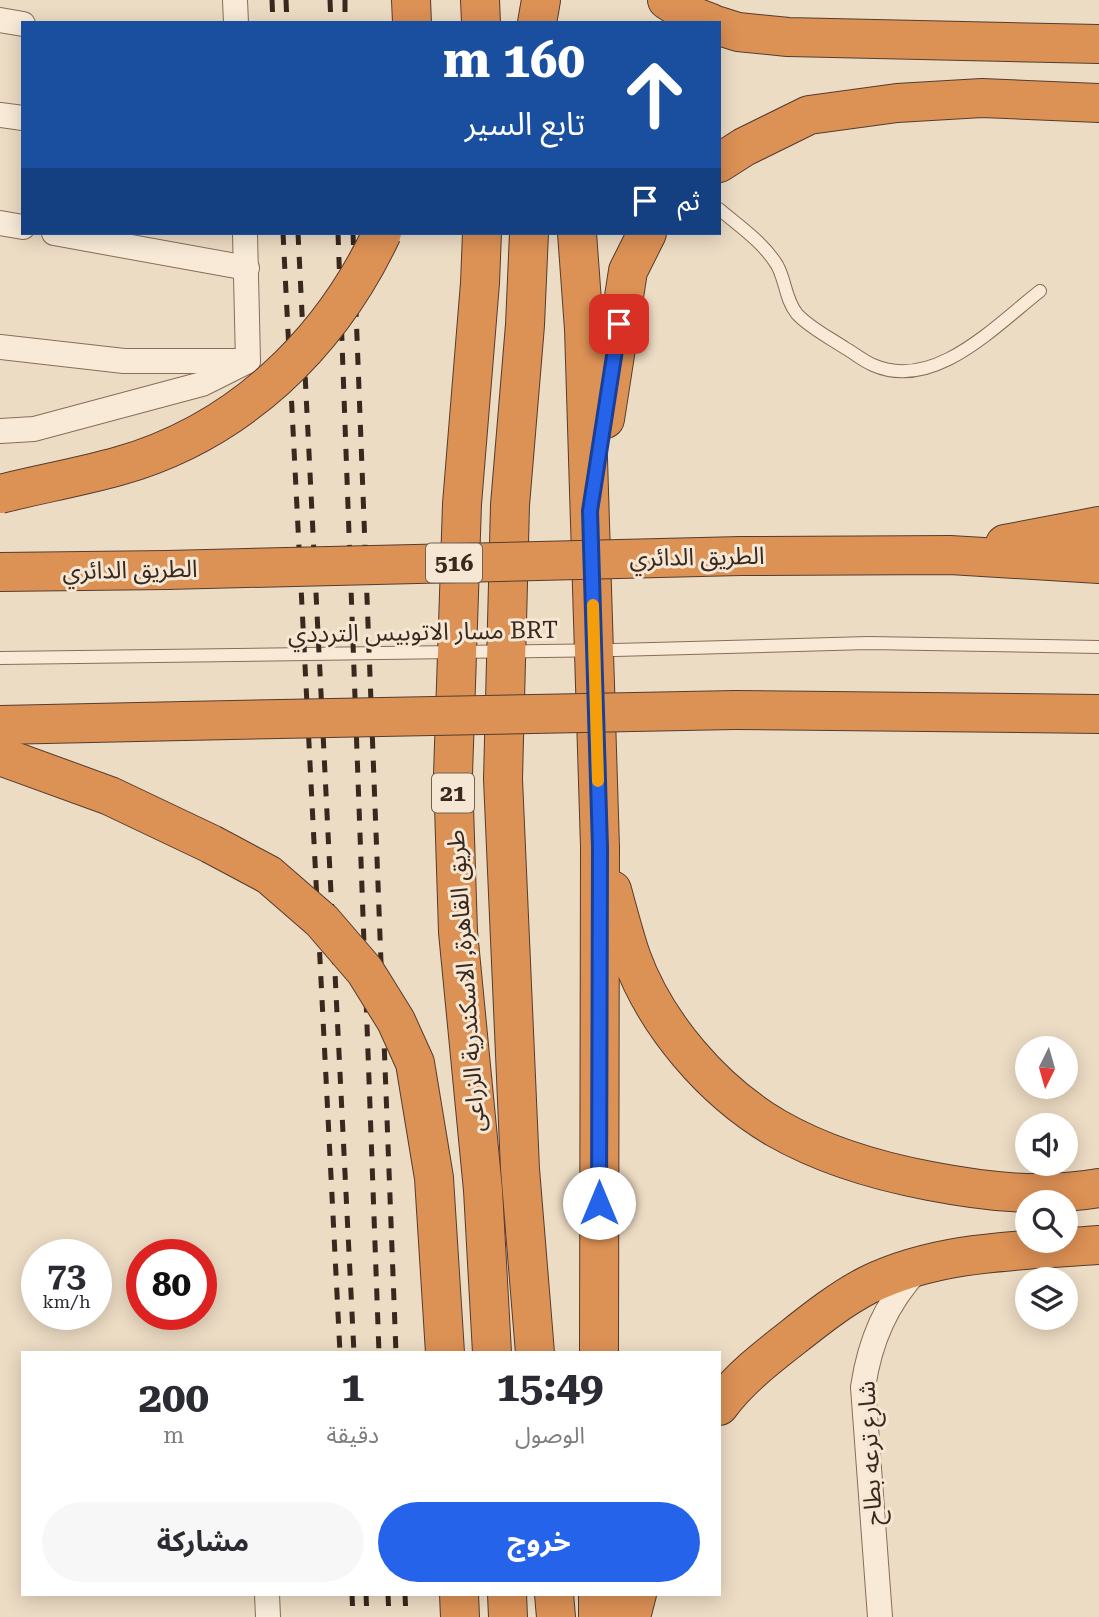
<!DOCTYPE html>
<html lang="ar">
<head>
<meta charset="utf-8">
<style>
	:root { --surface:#fff; --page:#f7f7f7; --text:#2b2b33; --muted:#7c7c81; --accent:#2563eb }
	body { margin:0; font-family:"Roboto Serif","Noto Sans Arabic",serif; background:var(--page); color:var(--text); direction:rtl; height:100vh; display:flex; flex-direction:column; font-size:26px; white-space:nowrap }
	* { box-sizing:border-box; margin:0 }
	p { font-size:23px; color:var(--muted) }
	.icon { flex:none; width:38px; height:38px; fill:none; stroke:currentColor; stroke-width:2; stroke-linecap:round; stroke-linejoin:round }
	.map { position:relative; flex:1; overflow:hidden; direction:ltr }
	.panel { position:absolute; left:21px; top:1351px; width:700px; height:245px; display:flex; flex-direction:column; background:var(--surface); border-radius:0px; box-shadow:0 4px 18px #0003; direction:rtl }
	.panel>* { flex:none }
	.top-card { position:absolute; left:21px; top:21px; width:700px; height:214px; border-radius:0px; box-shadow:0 4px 18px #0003; direction:rtl; background:#1a4fa0; color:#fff; overflow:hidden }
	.needle { width:46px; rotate:185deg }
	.buttons { position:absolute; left:1015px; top:1036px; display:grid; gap:14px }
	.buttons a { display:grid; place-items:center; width:63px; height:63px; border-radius:50%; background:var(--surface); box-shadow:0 4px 18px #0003; font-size:35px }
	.speed { position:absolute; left:21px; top:1239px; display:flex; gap:14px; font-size:35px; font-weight:700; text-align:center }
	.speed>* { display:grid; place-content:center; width:91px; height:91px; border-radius:50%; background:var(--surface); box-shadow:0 4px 18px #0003; line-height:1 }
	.speed small { font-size:18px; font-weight:400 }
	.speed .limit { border:10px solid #d22; background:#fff; color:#111 }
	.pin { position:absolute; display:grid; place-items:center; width:60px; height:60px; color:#fff; margin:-30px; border-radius:14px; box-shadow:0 4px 10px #0006 }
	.me { position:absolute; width:77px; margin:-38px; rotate:0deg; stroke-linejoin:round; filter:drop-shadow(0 0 5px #0008) }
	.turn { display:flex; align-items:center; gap:24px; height:147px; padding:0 21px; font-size:32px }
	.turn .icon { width:91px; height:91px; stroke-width:2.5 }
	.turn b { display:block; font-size:49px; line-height:60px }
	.then { display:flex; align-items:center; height:66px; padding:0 21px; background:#0003; gap:14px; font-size:26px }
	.eta { display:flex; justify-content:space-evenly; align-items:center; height:119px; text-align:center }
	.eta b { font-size:42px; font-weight:700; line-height:49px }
	.cta { display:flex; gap:14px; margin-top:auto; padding:14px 21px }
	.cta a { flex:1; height:80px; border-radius:42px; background:var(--accent); color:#fff; font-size:28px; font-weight:700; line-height:80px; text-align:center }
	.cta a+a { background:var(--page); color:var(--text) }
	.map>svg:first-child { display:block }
</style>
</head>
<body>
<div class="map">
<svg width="1099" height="1617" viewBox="0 0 1099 1617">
	<rect width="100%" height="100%" fill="#eddcc4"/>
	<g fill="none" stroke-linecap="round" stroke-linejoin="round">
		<defs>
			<g id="lane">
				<path d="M719,209C739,226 763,242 777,265C786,281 785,299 797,314C810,328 830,338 845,348C854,353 863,361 873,365C934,392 995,326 1040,291"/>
				<path d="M0,658L615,650L868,643L1099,647"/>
			</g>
			<g id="street">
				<path d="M235,0L236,23"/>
				<path d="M0,20L23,24"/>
				<path d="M0,115L23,118"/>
				<path d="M0,223L23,227"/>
				<path d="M54,233L247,268"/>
				<path d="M245,233L248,361"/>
				<path d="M0,347L124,361H243"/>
				<path d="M0,431L34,429L202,384L248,361"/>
				<path d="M267,1594L268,1617"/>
				<path d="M880,1617L863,1387C870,1341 886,1303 918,1269"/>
			</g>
			<g id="highway">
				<path d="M411,0L412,23"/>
				<path d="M480,0L481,23"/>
				<path d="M667,0L690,15L711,23"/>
				<path d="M537,23L541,0"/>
				<path d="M719,26L738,32L788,37L1099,44"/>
				<path d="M719,163L744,147L809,115L897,103L982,98L1099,103"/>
				<path d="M482,233L480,283L462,504L453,775L458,932L483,1190L492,1353"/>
				<path d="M529,233L525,325L510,505L503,779L520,1169L535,1353"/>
				<path d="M577,233L584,329L600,847L599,1353"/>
				<path d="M605,419L628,271L647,233"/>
				<path d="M1005,544L1099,526"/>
				<path d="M741,556L950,555L1099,564"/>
				<path d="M0,572L167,570"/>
				<path d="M735,710L1099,714"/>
				<path d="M0,725L184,721"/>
				<path d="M0,756L110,796L211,844"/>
				<path d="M612,890C618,912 624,935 631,956C656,1025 713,1091 776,1128C823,1155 877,1171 930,1181C987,1192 1042,1198 1099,1188"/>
				<path d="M719,1406C739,1379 766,1358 793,1337C817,1318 841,1299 868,1285C940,1250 1021,1251 1099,1245"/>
				<path d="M459,1594L460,1617"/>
				<path d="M507,1594L508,1617"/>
				<path d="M554,1594L556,1617"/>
				<path d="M598,1617V1594"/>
				<path d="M631,1617L637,1594"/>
			</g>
		</defs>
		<use href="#lane" stroke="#886d5a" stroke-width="14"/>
		<use href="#street" stroke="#886d5a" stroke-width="26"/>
		<use href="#highway" stroke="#553c2f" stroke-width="40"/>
		<use href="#lane" stroke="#f8ead7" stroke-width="12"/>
		<use href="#street" stroke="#f8ead7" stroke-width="24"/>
		<use href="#highway" stroke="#dc9155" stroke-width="38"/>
		<g stroke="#38281e" stroke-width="5" stroke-dasharray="12 12" stroke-linecap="butt">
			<path d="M272,0L273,23"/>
			<path d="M286,0L287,23"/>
			<path d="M330,0L331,23"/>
			<path d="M345,0V23"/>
			<path d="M283,233L340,1353"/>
			<path d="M298,233L354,1353"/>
			<path d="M338,233L379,1353"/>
			<path d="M353,233L396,1353"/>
			<path d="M352,1594L353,1617"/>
			<path d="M366,1594L367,1617"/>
			<path d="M388,1594L389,1617"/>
			<path d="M405,1594L406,1617"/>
		</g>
		<defs>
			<g id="highway-bridge">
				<path d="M0,494C40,484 80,477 119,466C239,432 330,344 382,233"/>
				<path d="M167,570L741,556"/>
				<path d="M184,721L735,710"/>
				<path d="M211,844L269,875L322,921L365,971L396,1021L415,1063L434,1178L445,1353"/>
			</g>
		</defs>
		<use href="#highway-bridge" stroke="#553c2f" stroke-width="40" stroke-linecap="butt"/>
		<use href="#highway-bridge" stroke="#dc9155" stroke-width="38"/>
	</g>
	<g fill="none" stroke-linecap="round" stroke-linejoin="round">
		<defs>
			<path id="route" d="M599,1203L600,848L590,511L619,324"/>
		</defs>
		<use href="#route" stroke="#184099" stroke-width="18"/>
		<use href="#route" stroke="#2563eb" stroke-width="12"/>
		<path stroke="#f59e0b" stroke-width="12" d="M593,605L598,781"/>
	</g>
	<g text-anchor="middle" stroke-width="6" stroke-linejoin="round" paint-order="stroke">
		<g fill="#f5e7d3" stroke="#716154" stroke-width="2">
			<rect x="426" y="543.5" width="56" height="39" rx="5"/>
			<rect x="432" y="773.5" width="42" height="39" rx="5"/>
		</g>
		<g font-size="23" font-weight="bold" fill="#38281e">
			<text x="454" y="571">516</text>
			<text x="453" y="801">21</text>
		</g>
		<g font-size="24" fill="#38281e" stroke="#f5e7d3">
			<text transform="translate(697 557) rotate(-1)" y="8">الطريق الدائري</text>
			<text transform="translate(130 570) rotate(-1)" y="8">الطريق الدائري</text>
			<text transform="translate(423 632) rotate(-1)" y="8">مسار الاتوبيس الترددي BRT</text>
			<text transform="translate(466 981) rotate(-94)" y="8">طريق القاهرة, الاسكندرية الزراعى</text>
			<text transform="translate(870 1453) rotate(-93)" y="8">شارع ترعه بطاح</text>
		</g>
	</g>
</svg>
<div class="buttons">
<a><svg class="needle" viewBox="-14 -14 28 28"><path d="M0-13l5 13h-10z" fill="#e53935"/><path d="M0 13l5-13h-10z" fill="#7c7c81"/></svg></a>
<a><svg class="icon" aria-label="sound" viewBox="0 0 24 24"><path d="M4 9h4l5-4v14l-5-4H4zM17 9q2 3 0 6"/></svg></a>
<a><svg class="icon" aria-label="search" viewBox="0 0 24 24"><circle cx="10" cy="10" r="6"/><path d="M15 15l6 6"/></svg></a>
<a><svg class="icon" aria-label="layers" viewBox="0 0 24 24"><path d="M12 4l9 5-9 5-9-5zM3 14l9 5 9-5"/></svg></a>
</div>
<div class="speed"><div>73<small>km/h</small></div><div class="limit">80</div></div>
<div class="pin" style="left:619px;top:324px;background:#d93025"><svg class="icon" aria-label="arrive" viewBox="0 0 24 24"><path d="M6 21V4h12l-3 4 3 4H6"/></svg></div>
<svg class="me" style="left:599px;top:1203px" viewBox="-20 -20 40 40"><circle r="19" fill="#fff"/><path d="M0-13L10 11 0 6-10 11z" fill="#2563eb"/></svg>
<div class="top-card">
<div class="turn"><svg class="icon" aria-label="ahead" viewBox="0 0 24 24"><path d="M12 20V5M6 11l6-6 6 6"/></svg><div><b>160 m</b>تابع السير</div></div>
<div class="then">ثم<svg class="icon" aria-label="arrive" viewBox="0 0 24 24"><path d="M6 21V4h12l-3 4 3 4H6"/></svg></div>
</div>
<section class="panel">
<div class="eta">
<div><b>15:49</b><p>الوصول</p></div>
<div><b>1</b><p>دقيقة</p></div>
<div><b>200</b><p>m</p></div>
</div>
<div class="cta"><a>خروج</a><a>مشاركة</a></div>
</section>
</div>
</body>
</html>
